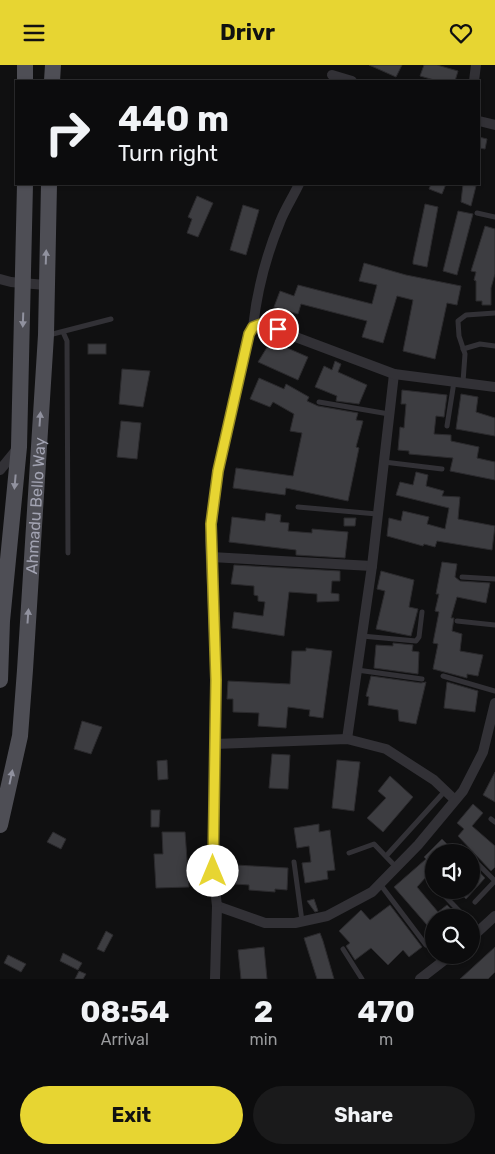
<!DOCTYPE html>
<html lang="en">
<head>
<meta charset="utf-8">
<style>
	:root { --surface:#0c0c0d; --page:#1a1a1b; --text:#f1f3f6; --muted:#9a9b9d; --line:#2c2c2e; --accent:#e7d532 }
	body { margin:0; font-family:Rubik,sans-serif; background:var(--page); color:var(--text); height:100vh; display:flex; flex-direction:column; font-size:19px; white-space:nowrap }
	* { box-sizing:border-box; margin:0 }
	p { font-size:16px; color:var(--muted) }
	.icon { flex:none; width:28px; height:28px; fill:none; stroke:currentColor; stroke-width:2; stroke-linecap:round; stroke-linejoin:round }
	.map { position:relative; height:914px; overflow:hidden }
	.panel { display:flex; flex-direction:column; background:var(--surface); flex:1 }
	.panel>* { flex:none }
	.hud { position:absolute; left:15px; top:15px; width:465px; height:105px; border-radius:0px; box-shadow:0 1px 4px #0004,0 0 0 1px var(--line); background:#0c0c0d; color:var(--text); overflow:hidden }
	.controls { position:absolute; left:425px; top:779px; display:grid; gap:10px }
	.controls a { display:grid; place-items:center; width:55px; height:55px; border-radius:50%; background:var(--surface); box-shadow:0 1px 4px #0004,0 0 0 1px var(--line); font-size:25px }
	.pin { position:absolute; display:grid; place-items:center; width:42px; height:42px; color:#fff; margin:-21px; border:2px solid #fff; border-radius:50%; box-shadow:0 1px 5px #0007 }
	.me { position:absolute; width:55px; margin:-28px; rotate:0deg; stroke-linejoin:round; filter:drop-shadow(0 0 4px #0008) }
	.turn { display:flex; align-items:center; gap:18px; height:105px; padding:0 20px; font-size:22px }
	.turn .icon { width:65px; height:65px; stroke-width:2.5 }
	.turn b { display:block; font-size:35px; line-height:42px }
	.eta { display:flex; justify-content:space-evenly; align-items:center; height:85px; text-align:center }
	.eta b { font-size:30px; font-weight:700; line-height:35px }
	.button { display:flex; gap:10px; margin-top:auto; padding:10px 20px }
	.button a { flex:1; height:58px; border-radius:30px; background:var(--accent); color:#111; font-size:20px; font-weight:700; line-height:58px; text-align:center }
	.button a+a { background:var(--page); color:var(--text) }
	header { display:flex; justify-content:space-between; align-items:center; height:65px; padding:0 20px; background:var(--accent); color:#111; font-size:22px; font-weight:700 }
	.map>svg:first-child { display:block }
</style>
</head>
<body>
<header><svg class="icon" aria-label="menu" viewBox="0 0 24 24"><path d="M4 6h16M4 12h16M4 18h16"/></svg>Drivr<svg class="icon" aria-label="heart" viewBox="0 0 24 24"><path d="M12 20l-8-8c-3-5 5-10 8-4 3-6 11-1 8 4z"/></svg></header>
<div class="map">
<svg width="495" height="914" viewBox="0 0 495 914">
	<rect width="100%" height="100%" fill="#101011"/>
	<g fill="#3d3d41" stroke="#2b2a2d">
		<path d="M369,0H402L396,12Z"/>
		<path d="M424,0H437L458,6L455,16H438L420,11Z"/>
		<path d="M479,72L487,74L485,84L479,83Z"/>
		<path d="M431,119H446L442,129L429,124Z"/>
		<path d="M463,119L476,121L471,141L461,137Z"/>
		<path d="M197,131L213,138L198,172L187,168L192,154L188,152Z"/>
		<path d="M425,139L438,142L427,202L413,199V196Z"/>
		<path d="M243,140L259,145L246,190L230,185Z"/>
		<path d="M458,146L473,149L457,210L443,206Z"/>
		<path d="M485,161L495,164V209L491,223V240H482V236H476V216L474,215L476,207L471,206Z"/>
		<path d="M364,198L406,210L461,221L457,240L447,238L435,294L403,286L413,235L397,231L383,278L362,272L367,256L301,239L298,249L274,242L280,226L294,231L298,220L372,239L377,220L359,216Z"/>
		<path d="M271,276L308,292L298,315L258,297Z"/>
		<rect x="88" y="279" width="18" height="10"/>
		<path d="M335,296L341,299L338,307L367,320L359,339L336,336L337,331L315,322L324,301L332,305Z"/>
		<path d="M122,304L150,306L143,342L119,339Z"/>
		<path d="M259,313L284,324L286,319L309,332L307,336L318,341L358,348L356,355L363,356L356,382L359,383L348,436L286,423L285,430L233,423L236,403L293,411L302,368L290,366L294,349L273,337L270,342L250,334Z"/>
		<path d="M402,325L447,330L444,352L436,351L434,369L451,370V376L479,382L477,393L495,397V415L450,406L453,393L409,389V386L398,385L400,362L404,363L406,339H401Z"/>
		<path d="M461,329L478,332L476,347L495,353V371L456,364Z"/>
		<path d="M121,356L141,358L137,394L117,392Z"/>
		<path d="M416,407L428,410L426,421L444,426L442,431L460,432L458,454L495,461L492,485L437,476L435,482L424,479L423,481L387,471L389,453L401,456L403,446L429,452L427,459L445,464L449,443L396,430L400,417L413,420Z"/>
		<path d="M266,448L281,450L280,457L289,458L288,466L312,468V464L348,467L345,493L296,490V485L229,477L232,452L265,456Z"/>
		<path d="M344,453H356L355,461H344Z"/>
		<path d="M442,497L457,499L455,512L460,516L490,518L486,538L457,532L451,553H454L452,566L462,569L460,586L483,590L478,611L467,609V613L433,604L438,579L433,578L439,547L435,546L439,529H436Z"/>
		<path d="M234,500L340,506V516H332L331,528L339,529V536L317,537V529L289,527L284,571L232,563L234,547L263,551L265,537L258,536V531L254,530V521L231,519Z"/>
		<path d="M381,506L414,515L409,542L418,544L411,571L376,564L385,526L377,524Z"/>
		<path d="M393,578L413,580L412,586L419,587L418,609L374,603L376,580L393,581Z"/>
		<path d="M306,583L332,586L323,653L309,651L310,645L288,642L286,663L258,661L259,648L233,647V634H227L228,616L290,619L292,586H306Z"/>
		<path d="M371,611L421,618L426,617L416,659L399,656L398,645L368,640L369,632L366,631Z"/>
		<path d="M447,617L478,626L475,647L444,643Z"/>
		<path d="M82,656L102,662L91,689L74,684Z"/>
		<path d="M272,689L290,690L288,724L269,723Z"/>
		<path d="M167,695L168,714L158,715L157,696Z"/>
		<path d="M337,695L360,697L354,746L332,743Z"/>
		<path d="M495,707V737L483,730Z"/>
		<path d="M390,711L413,732L383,767L367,753L386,733L378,726Z"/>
		<path d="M473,739L483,748L472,761L495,781V802L491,806L458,771L464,764L457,758Z"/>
		<path d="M151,745H160L159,762H151Z"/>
		<path d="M319,759V767L330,765L335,805L327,806L328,814L305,818L302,798L311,797L309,781L297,783L294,763Z"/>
		<path d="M53,767L66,774L61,784L47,777Z"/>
		<path d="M162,767H185L189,822L156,823L154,789H163Z"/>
		<path d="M442,774L456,788H434V807L426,812L417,822L438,847L447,840L456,849L453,852H434V868L394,822L426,794L424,792Z"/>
		<path d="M471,798L485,813L466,834L457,825H471Z"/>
		<path d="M236,800L288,803L287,825L275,824V827L249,825V820L235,819Z"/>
		<path d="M314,834L318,846L315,847L307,836Z"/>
		<path d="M390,840L422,882L409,892L403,885L388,900L371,883L355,895L346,881L350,878L339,866L361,845L370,855Z"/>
		<path d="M106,866L113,870L104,887L97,884Z"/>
		<path d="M320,868L323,876L334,914H317L304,873Z"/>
		<path d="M264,882L267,914H241L238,885Z"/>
		<path d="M495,882V907L488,914H460Z"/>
		<path d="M63,888L82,898L78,905L60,896Z"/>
		<path d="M8,890L26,899L21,907L4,898Z"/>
		<path d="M79,906L86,909L83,914H75Z"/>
	</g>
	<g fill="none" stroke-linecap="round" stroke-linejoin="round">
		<g stroke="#323136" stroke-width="5">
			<path d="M477,148L495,152"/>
			<path d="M63,267L67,276L68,488"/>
			<path d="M49,270L111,254"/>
			<path d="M463,284L480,279L495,281"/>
			<path d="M463,317L465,289L459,271L458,256L466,250L495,248"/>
			<path d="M319,337L389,349"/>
			<path d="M447,361L454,317"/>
			<path d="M384,397L442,404"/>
			<path d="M298,442L377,449"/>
			<path d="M462,512L495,514"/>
			<path d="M457,556L495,560"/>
			<path d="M362,571L416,576L419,572L422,547"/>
			<path d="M357,605L422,614"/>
			<path d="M443,611L495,626"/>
			<path d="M491,754L495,757"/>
			<path d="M461,782L466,788"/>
			<path d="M349,788L374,779L396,802"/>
			<path d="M387,790L445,726"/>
			<path d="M471,792L495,816L475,837"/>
			<path d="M294,797L302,856"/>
			<path d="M429,815L434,820"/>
			<path d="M380,819L426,880"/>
			<path d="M439,825L465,852"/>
			<path d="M343,884L362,914"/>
		</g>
		<g stroke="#323136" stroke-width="10">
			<path d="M332,10L352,16"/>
			<path d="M474,16L476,0"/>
			<path d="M479,56L495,60"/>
			<path d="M0,214L11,217L45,220"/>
			<path d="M253,262C257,225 266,191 280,157C285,144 293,132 299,119"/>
			<path d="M0,405L18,383"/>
			<path d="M211,492L372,501"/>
			<path d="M347,674L372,501L394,309"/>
			<path d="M214,679L347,674L386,684L434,715L455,735"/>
			<path d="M217,841L265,858H295L327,851L372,827L418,780L463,726L483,687L495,638"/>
			<path d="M471,873L495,851"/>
			<path d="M215,914L217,841L213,806L216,615L210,476L218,406L249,269L253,262L261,259L394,309L495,322"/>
			<path d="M420,914L451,890"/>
		</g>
		<g stroke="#4e4e55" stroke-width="16">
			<path d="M25,16V0"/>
			<path d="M52,16L53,0"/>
			<path d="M0,615L2,556L19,382L25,119"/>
			<path id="s1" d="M0,760L20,671L25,605L46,270L49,119"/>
		</g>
	</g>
	<defs><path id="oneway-solid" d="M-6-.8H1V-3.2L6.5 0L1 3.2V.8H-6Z" transform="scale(1.25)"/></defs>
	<g fill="#91929f">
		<use href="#oneway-solid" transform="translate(46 192) rotate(-88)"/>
		<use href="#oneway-solid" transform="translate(23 255) rotate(92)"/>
		<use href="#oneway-solid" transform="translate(40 354) rotate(-86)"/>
		<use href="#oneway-solid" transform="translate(15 417) rotate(95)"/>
		<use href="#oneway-solid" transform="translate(28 551) rotate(-86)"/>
		<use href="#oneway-solid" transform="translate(11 712) rotate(-78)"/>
	</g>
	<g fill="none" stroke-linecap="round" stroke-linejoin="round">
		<defs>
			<path id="route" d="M213,806L216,615L211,459L218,406L249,269L253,262L261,259L278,264"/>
		</defs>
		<use href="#route" stroke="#968a20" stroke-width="12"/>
		<use href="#route" stroke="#e7d532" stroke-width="9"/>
	</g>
	<g text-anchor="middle" stroke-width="4.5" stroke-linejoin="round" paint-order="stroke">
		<g font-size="16" fill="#a2a3b2" stroke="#0b0b0c">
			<text dy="6" stroke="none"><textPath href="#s1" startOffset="322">Ahmadu Bello Way</textPath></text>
		</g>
	</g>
</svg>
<div class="controls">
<a><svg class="icon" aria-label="sound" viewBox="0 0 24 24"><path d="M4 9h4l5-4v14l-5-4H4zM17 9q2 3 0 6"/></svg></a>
<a><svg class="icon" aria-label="search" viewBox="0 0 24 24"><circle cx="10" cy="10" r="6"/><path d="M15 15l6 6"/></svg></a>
</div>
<div class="pin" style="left:278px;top:264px;background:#d93025"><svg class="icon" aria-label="arrive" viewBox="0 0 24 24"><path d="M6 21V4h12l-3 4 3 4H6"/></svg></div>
<svg class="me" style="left:213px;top:806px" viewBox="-20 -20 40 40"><circle r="19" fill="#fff"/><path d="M0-13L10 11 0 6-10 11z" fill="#e7d532"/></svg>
<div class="hud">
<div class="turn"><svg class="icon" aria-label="right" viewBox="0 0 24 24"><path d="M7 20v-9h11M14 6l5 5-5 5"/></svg><div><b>440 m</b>Turn right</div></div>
</div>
</div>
<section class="panel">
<div class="eta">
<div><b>08:54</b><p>Arrival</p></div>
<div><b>2</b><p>min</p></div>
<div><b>470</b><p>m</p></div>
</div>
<div class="button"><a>Exit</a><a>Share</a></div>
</section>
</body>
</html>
